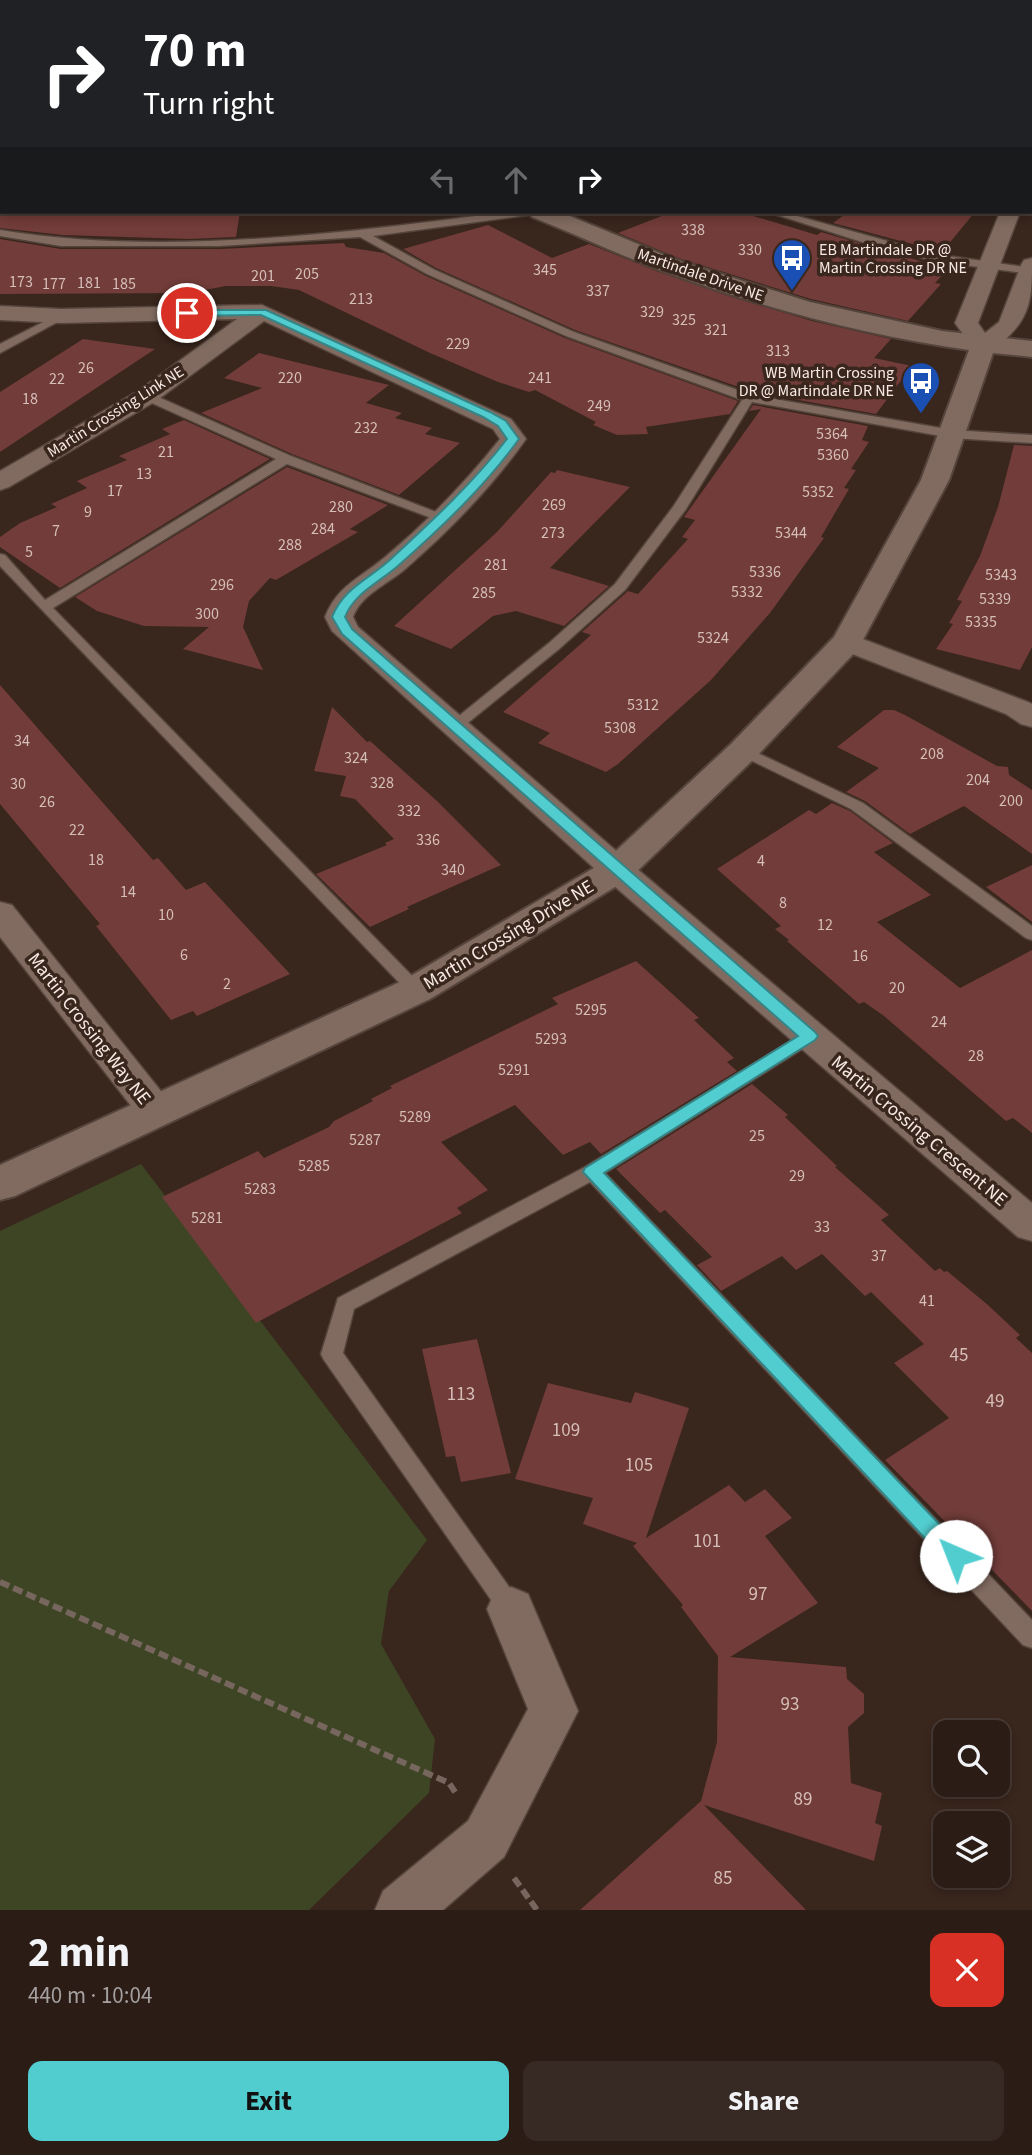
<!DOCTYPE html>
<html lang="en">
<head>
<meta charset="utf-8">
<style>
	:root { --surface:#2b1c16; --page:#372923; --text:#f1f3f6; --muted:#a6a1a1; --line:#473a35; --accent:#52cdcf }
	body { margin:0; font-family:"Source Sans 3",sans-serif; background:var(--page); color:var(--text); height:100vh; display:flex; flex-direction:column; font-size:26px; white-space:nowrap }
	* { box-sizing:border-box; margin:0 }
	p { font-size:23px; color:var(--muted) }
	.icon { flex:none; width:38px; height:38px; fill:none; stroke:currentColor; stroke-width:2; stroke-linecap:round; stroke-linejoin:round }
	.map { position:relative; height:1910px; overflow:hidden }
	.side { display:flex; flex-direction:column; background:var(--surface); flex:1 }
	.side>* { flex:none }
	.banner { position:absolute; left:0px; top:0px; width:1032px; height:214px; box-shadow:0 4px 10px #0003,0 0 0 2px var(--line); background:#202124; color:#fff; overflow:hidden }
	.tools { position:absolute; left:933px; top:1720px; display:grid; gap:14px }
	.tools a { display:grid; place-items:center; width:77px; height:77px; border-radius:14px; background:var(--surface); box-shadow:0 4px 10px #0003,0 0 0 2px var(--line); font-size:35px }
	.pin { position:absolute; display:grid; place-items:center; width:60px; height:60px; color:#fff; margin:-30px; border:4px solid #fff; border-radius:50%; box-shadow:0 2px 7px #0007 }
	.me { position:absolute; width:77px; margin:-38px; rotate:316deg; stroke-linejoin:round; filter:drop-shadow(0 0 5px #0008) }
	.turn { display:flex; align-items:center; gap:24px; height:147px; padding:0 28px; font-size:32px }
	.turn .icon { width:91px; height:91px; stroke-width:2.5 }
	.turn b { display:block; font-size:49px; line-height:60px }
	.lanes { display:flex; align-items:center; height:66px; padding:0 28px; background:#0003; justify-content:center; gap:35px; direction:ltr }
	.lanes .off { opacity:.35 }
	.round { display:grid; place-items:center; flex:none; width:74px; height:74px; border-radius:14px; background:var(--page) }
	.head { display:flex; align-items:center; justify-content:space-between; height:119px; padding:0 28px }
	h1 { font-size:42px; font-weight:700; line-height:52px }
	.cta { display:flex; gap:14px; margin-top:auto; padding:14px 28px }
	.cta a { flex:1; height:80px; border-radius:14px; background:var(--accent); color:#111; font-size:28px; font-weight:700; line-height:80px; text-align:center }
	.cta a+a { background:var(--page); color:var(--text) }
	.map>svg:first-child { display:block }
</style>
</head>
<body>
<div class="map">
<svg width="1032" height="1910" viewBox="0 0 1032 1910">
	<rect width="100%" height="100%" fill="#39261d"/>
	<g fill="#3e4524">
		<path d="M774,0H1032V138L1031,2Z"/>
		<path d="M141,1164L427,1540L389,1591L381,1644L435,1739L429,1793L309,1910H0V1231Z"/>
	</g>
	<g fill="#713c39">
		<path d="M0,212H240L236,237L189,239L62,235L0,228Z"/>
		<path d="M672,212H740L817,235L821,232L948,269L935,283L941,284L908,321L811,299L678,258L618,233Z"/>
		<path d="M848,212H975L942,252L833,223Z"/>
		<path d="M488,225L552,258L589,244L659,272L735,298L812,321L891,339L874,358L912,366L876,414L753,392L575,330L436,268L403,249Z"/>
		<path d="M0,239L61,249H219L344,243L346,247L384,253L426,276L565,338L738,401L730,414L646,427L648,434L617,435L593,425L596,422L535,390L529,392L498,382L430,353L299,290L271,286H226L189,293L0,294Z"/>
		<path d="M83,339L155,349L0,452V392Z"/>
		<path d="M259,353L389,385L366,403L402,413L395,418L432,428L425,434L460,443L399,495L292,454L201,413L262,388L224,378Z"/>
		<path d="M753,405L868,426L862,440L869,442L851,469L856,470L844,488L849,489L821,537L824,538L770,613L711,680L618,764L606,772L538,743L550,733L503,712L591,635L582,632L628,591L638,594L688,539L682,537L695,520L684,517L761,409L749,411Z"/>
		<path d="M184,420L270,459L60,588L0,547V537L20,523L57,507L51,504L87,488L77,481L127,460L119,456L170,434L162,429Z"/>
		<path d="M1014,445L1032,446V647L1020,670L936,649L953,624L949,623L962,601L957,600L980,556L998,507Z"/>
		<path d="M287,467L388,505L350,529L358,532L276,580L270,578L249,601L243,627L263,670L183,649L209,627L144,626L97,611L75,597Z"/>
		<path d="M557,470L630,487L550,568L609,586L564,626L516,611L493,616L451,649L394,626L497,532L551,472L555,473Z"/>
		<path d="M0,685L153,860L158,858L186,890L205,882L290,974L197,1016L193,1011L171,1020L96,926L100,924L0,804Z"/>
		<path d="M332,707L367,742L370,741L437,801L501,865L407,907L409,909L370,927L316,874L387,845L385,843L394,839L355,799L340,796L346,776L314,771Z"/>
		<path d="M884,710H894L905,715L997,766L1008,767L1009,775L1032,790V854L964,806L910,834L865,801L846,792L879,768L837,747Z"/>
		<path d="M832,803L850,811L893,843L874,852L931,895L877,922L960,988L1032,950V1133L1013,1118L1006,1121L884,1016L864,1002L859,1004L787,941L789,940L775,929L781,926L717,869L809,810L816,814Z"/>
		<path d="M1032,865V922L986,887Z"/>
		<path d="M636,961L699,1018L694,1020L734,1058L727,1062L737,1071L601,1154L590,1142L563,1155L515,1105L441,1142L488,1190L457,1208L462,1213L256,1323L162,1197L258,1151L264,1158L329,1127L334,1121L373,1101L371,1099L392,1088L390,1086L558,1004L552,998Z"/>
		<path d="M752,1084L788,1115L785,1117L837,1166L835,1167L889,1215L881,1220L935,1271L940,1268L944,1272L947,1271L988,1305L1020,1335L1016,1338L1032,1353V1611L885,1460L949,1418L894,1363L924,1344L871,1292L865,1296L822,1254L796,1270L782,1256L721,1291L697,1265L712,1257L665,1210L660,1213L616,1169Z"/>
		<path d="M477,1339L511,1473L461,1482L455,1456L446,1457L422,1349Z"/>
		<path d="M548,1383L631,1403L635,1392L689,1408L646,1538L729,1485L745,1502L765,1489L792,1518L765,1536L818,1603L730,1657L846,1667L847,1679L864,1694V1713L848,1727L851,1783L882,1793L875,1823L882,1826L874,1861L704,1805L806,1910H580L701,1801L717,1742L718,1656L681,1607L683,1605L633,1546L637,1543L583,1524L593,1498L515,1479Z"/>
	</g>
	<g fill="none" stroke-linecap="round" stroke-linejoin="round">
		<defs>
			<g id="service">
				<path d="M203,0H211L212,2H204Z"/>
				<rect x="496" y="0" width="8" height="2"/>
				<path d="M2,126V132L0,133V127Z"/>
				<path d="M506,212H533L528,215L373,236L435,270L574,332L752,395L952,430L1032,435V443L952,438L752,402L686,509L625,590L559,649L459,730H449L446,727L449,724L549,643L615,584L673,507L742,400L566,336L427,274L360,237L219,246H61L0,236V230C164,257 343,233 506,212Z"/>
				<path d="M768,212H783L934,254L1032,268V274L934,261L865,243Z"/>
				<path d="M61,313L67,316L65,318L0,353V344Z"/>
				<path d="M147,392L291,456L449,517L447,520H437L287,464L53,608L422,986L425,990L422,994H410L0,566V554L5,555L45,600L276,459L143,399L141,396Z"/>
				<path d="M743,746L863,803L1032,926V940L1026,938L851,809L738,754L735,751Z"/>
				<path d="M809,1030L815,1031L818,1036L815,1041L605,1173L1032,1620V1648L1023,1645L590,1182L354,1309L343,1353L519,1601L523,1609L519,1617L511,1620L503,1617L324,1360L321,1354L338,1298L585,1167Z"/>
			</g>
			<g id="minor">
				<path d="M1000,212H1020L978,323L985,333L999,322L1021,265L1024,260L1032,258C1032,297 1032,318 1000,344C991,351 986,354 975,351L955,323Z"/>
				<path d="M262,305L511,419L526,439C493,486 447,533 404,570C386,585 361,595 353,617L358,627L629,862L1032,1203V1241L1018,1237L605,878L332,631L325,617C337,586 360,578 384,558C426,523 466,482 500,439L493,429L264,321L156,401L9,487L0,490V471L138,391L237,319L61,323L0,320V306L61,309Z"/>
				<path d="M847,633L1028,702L1032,704V727L1021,724L1006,714L837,648L833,642L837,636Z"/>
				<path d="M0,902L12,905L168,1100L174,1110L168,1120L155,1124L142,1120L0,937Z"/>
				<path d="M511,1587L528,1594L578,1711L504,1857L443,1910H375L383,1891L468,1821L528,1709L487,1609L494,1594Z"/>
			</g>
			<g id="tertiary">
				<rect x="351" y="0" width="18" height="2"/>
				<rect x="0" y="27" width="2" height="12"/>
				<path d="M529,212H560L677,260L810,302L942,331L1032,341V357L993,353L949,480L858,649L755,758L630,878L430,999L15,1196L0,1200V1165L402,981L604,862L731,744L834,637L921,480L969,350C863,335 760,307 660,270C617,254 575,234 532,217Z"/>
			</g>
		</defs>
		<use href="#service" stroke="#54443b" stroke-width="3"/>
		<use href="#minor" stroke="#54443b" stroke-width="3"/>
		<use href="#tertiary" stroke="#54443b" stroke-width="4"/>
		<g stroke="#77665e" stroke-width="6" stroke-dasharray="10 4.5" stroke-linecap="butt">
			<path d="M0,1582L449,1783L457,1795"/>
			<path d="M514,1878L537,1910"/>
		</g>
		<use href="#service" fill="#816b60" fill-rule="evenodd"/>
		<use href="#minor" fill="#816b60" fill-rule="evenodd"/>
		<use href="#tertiary" fill="#816b60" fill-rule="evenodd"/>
		<g stroke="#d9cbc4" stroke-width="2">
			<path d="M136,2L138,0"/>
			<path d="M149,2L151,0"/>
		</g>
	</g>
	<path fill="#52cdcf" stroke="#358587" stroke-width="2" d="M187,310H266L490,412L506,421L519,439C485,486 442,527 399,565C380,582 354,593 345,617L352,629L815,1032L818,1036L815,1040L604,1173L963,1549L966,1556L963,1563L956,1566L948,1563L583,1172L585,1168L798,1036L342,634L332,617C344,587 370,579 392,558C433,520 473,483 507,439L498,426L483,417L261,315L183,316L182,313Z"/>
	<defs>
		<symbol id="bus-pin" viewBox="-11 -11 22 30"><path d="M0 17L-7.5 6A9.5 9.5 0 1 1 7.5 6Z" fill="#1a4fb4" stroke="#39261d"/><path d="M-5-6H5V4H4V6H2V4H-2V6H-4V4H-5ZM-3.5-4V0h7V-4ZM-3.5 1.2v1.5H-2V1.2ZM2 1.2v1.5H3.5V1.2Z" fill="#fff"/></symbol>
	</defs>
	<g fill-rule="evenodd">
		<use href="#bus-pin" x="770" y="236" width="44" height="60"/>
		<use href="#bus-pin" x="899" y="359" width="44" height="60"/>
	</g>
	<g text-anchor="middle" stroke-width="7" stroke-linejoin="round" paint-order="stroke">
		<g font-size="16" fill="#d6beb9">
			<text x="693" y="235">338</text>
			<text x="750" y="255">330</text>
			<text x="545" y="275">345</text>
			<text x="307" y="279">205</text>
			<text x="263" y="281">201</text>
			<text x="21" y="287">173</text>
			<text x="89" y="288">181</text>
			<text x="54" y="289">177</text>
			<text x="124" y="289">185</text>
			<text x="598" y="296">337</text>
			<text x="361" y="304">213</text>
			<text x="652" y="317">329</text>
			<text x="684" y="325">325</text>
			<text x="716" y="335">321</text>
			<text x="458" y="349">229</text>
			<text x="778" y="356">313</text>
			<text x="86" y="373">26</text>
			<text x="290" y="383">220</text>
			<text x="540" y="383">241</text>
			<text x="57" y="384">22</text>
			<text x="30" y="404">18</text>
			<text x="599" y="411">249</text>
			<text x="366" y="433">232</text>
			<text x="832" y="439">5364</text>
			<text x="166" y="457">21</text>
			<text x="833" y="460">5360</text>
			<text x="144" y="479">13</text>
			<text x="115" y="496">17</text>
			<text x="818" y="497">5352</text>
			<text x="554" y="510">269</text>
			<text x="341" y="512">280</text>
			<text x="88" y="517">9</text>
			<text x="323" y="534">284</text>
			<text x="56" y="536">7</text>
			<text x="553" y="538">273</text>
			<text x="791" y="538">5344</text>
			<text x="290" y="550">288</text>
			<text x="29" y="557">5</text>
			<text x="496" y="570">281</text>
			<text x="765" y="577">5336</text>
			<text x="1001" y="580">5343</text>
			<text x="222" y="590">296</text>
			<text x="747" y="597">5332</text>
			<text x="484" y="598">285</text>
			<text x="995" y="604">5339</text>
			<text x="207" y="619">300</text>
			<text x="981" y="627">5335</text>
			<text x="713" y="643">5324</text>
			<text x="643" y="710">5312</text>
			<text x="620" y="733">5308</text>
			<text x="22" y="746">34</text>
			<text x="932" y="759">208</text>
			<text x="356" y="763">324</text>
			<text x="978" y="785">204</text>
			<text x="382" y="788">328</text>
			<text x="18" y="789">30</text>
			<text x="1011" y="806">200</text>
			<text x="47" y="807">26</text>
			<text x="409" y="816">332</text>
			<text x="77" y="835">22</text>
			<text x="428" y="845">336</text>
			<text x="96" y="865">18</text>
			<text x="761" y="866">4</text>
			<text x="453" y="875">340</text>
			<text x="128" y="897">14</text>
			<text x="783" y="908">8</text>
			<text x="166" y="920">10</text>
			<text x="825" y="930">12</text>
			<text x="184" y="960">6</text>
			<text x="860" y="961">16</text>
			<text x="227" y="989">2</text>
			<text x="897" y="993">20</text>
			<text x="591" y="1015">5295</text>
			<text x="939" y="1027">24</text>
			<text x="551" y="1044">5293</text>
			<text x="976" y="1061">28</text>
			<text x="514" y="1075">5291</text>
			<text x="415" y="1122">5289</text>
			<text x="757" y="1141">25</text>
			<text x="365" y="1145">5287</text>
			<text x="314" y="1171">5285</text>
			<text x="797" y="1181">29</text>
			<text x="260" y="1194">5283</text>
			<text x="207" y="1223">5281</text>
			<text x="822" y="1232">33</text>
			<text x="879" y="1261">37</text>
			<text x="927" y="1306">41</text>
		</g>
		<g font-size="16" fill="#f7eae4" stroke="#39261d" text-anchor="start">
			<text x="819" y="255">EB Martindale DR @<tspan x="819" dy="18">Martin Crossing DR NE</tspan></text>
			<text x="894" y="378" text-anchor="end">WB Martin Crossing<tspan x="894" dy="18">DR @ Martindale DR NE</tspan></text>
		</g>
		<g font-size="16" fill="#f7eae4" stroke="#39261d">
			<text transform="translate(701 274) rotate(19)" y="6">Martindale Drive NE</text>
			<text transform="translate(115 411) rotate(-32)" y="6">Martin Crossing Link NE</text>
		</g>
		<g font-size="19" fill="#f7eae4" stroke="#39261d">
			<text transform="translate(508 934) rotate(-31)" y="7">Martin Crossing Drive NE</text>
			<text transform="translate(90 1028) rotate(52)" y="7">Martin Crossing Way NE</text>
			<text transform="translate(920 1130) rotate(40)" y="7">Martin Crossing Crescent NE</text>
		</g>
		<g font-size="19" fill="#d6beb9">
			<text x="959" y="1361">45</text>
			<text x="461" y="1400">113</text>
			<text x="995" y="1407">49</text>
			<text x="566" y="1436">109</text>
			<text x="639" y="1471">105</text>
			<text x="707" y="1547">101</text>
			<text x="758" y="1600">97</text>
			<text x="790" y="1710">93</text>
			<text x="803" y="1805">89</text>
			<text x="723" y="1884">85</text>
		</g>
	</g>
</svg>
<div class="tools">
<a><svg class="icon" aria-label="search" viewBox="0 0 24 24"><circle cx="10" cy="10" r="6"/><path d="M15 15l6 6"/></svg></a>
<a><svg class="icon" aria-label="layers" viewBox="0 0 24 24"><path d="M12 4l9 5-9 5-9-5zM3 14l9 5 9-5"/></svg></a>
</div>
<div class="pin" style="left:187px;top:313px;background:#d93025"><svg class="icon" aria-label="arrive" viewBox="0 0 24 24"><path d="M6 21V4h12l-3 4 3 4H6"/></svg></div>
<svg class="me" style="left:956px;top:1556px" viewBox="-20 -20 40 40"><circle r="19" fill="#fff"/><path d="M0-13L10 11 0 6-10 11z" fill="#52cdcf"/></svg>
<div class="banner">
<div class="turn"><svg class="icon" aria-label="right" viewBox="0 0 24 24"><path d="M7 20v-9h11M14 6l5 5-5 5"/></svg><div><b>70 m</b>Turn right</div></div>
<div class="lanes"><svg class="icon off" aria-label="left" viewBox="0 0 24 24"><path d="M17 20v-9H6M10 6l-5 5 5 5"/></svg><svg class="icon off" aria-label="ahead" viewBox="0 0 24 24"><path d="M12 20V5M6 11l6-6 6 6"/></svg><svg class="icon" aria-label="right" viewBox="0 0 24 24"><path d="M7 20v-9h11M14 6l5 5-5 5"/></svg></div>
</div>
</div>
<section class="side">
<div class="head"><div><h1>2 min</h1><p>440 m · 10:04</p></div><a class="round" style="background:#d93025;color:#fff"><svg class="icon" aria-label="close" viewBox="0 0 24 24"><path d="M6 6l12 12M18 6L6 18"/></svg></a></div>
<div class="cta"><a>Exit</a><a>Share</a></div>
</section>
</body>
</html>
